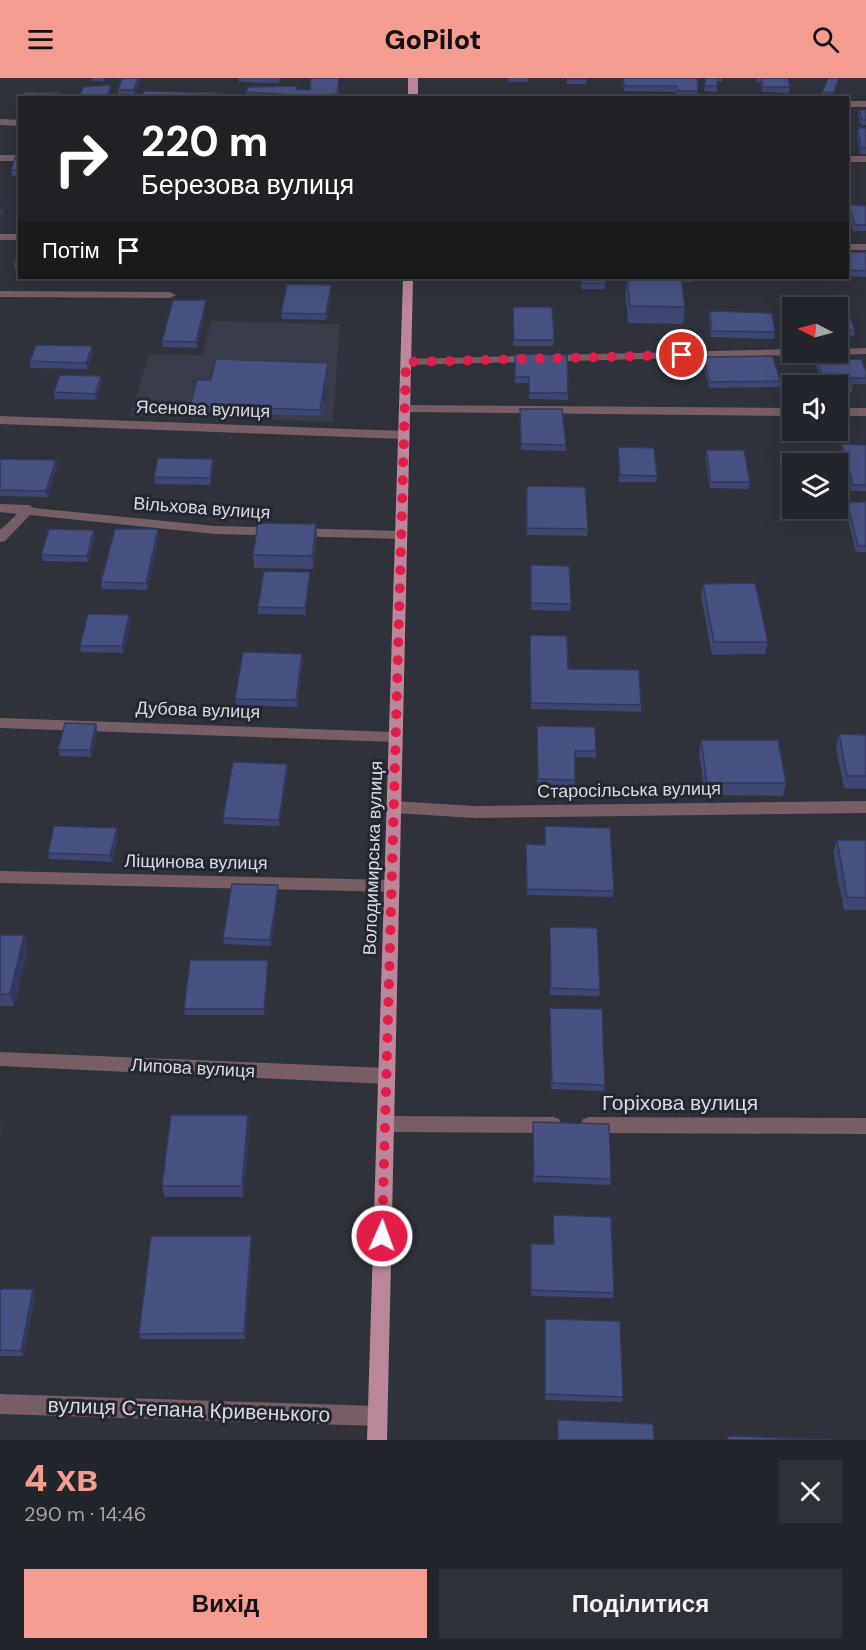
<!DOCTYPE html>
<html lang="uk">
<head>
<meta charset="utf-8">
<style>
	:root { --surface:#23252c; --page:#2f3138; --text:#f1f3f6; --muted:#a3a5a9; --line:#404248; --accent:#f59c91 }
	body { margin:0; font-family:"DM Sans",sans-serif; background:var(--page); color:var(--text); height:100vh; display:flex; flex-direction:column; font-size:22px; white-space:nowrap }
	* { box-sizing:border-box; margin:0 }
	p { font-size:20px; color:var(--muted) }
	.icon { flex:none; width:33px; height:33px; fill:none; stroke:currentColor; stroke-width:2; stroke-linecap:round; stroke-linejoin:round }
	.map { position:relative; height:1362px; overflow:hidden }
	.sheet { display:flex; flex-direction:column; background:var(--surface); flex:1 }
	.sheet>* { flex:none }
	.banner { position:absolute; left:18px; top:18px; width:831px; height:183px; border-radius:0px; box-shadow:0 6px 24px #0002,0 0 0 2px var(--line); background:#202124; color:#fff; overflow:hidden }
	.needle { width:39px; rotate:276deg }
	.fabs { position:absolute; left:782px; top:219px; display:grid; gap:12px }
	.fabs a { display:grid; place-items:center; width:66px; height:66px; border-radius:0px; background:var(--surface); box-shadow:0 6px 24px #0002,0 0 0 2px var(--line); font-size:30px }
	.pin { position:absolute; display:grid; place-items:center; width:51px; height:51px; color:#fff; margin:-26px; border:3px solid #fff; border-radius:50%; box-shadow:0 2px 6px #0007 }
	.me { position:absolute; width:66px; margin:-33px; rotate:2deg; stroke-linejoin:round; filter:drop-shadow(0 0 4px #0008) }
	.turn { display:flex; align-items:center; gap:21px; height:126px; padding:0 24px; font-size:27px }
	.turn .icon { width:78px; height:78px; stroke-width:2.5 }
	.turn b { display:block; font-size:42px; line-height:51px }
	.then { display:flex; align-items:center; height:57px; padding:0 24px; background:#0003; gap:12px; font-size:22px }
	.round { display:grid; place-items:center; flex:none; width:63px; height:63px; border-radius:0px; background:var(--page) }
	.headline { display:flex; align-items:center; justify-content:space-between; height:102px; padding:0 24px }
	h1 { font-size:36px; font-weight:800; line-height:45px; color:var(--accent) }
	.action { display:flex; gap:12px; margin-top:auto; padding:12px 24px }
	.action a { flex:1; height:69px; border-radius:0px; background:var(--accent); color:#111; font-size:24px; font-weight:800; line-height:69px; text-align:center }
	.action a+a { background:var(--page); color:var(--text) }
	header { display:flex; justify-content:space-between; align-items:center; height:78px; padding:0 24px; background:var(--accent); color:#111; font-size:27px; font-weight:800 }
	.map>svg:first-child { display:block }
</style>
</head>
<body>
<header><svg class="icon" aria-label="menu" viewBox="0 0 24 24"><path d="M4 6h16M4 12h16M4 18h16"/></svg>GoPilot<svg class="icon" aria-label="search" viewBox="0 0 24 24"><circle cx="10" cy="10" r="6"/><path d="M15 15l6 6"/></svg></header>
<div class="map">
<svg width="866" height="1362" viewBox="0 0 866 1362">
	<rect width="100%" height="100%" fill="#2f313b"/>
	<path fill="#373b4a" d="M211,243L340,246L333,344L130,338L149,276L202,277Z"/>
	<g fill="none" stroke-linecap="round" stroke-linejoin="round">
		<g fill="#775d66" fill-rule="evenodd">
			<rect x="848" y="23" width="18" height="6"/>
			<path d="M0,41L20,42V48L0,47Z"/>
			<rect x="0" y="77" width="20" height="6"/>
			<rect x="848" y="78" width="18" height="6"/>
			<rect x="0" y="156" width="20" height="6"/>
			<rect x="848" y="166" width="18" height="6"/>
			<path d="M0,213L170,214L176,217L170,220L0,219Z"/>
			<path d="M866,270V276L837,277L832,274H837V271Z"/>
			<path d="M792,271V274H807L802,277L406,287L400,284L406,281Z"/>
			<path d="M405,327L792,330V338L401,334L399,331Z"/>
			<rect x="837" y="330" width="29" height="8"/>
			<path d="M0,338L404,353L410,357L404,361L0,346Z"/>
			<path d="M0,426L29,427L34,430L215,448L401,453L408,457L401,461L215,456L30,437L5,463L0,464V452L17,436L0,434Z"/>
			<path d="M0,640L395,654L402,659L395,664L0,650Z"/>
			<path d="M393,723L475,728L866,723V735L475,740L393,735L388,733L385,729L388,725Z"/>
			<path d="M0,793L392,802L398,804L400,808L398,812L392,814L0,805Z"/>
			<path d="M0,974L386,990L392,993L395,998L392,1003L386,1006L0,988Z"/>
			<path d="M385,1038L553,1039L559,1041L562,1047L559,1053L553,1055L385,1054L379,1052L376,1046L379,1040Z"/>
			<path d="M589,1039L866,1040V1056L589,1055L583,1053L580,1047L583,1041Z"/>
			<path d="M0,1316L377,1328L384,1331L387,1338L384,1345L377,1348L0,1336Z"/>
		</g>
		<g fill="#bb8699" fill-rule="evenodd">
			<rect x="408" y="0" width="10" height="20"/>
			<path d="M403,200H413L387,1362H367Z"/>
		</g>
	</g>
	<g fill="#3d4771">
		<path d="M92,0H105L104,3H93Z"/>
		<path d="M112,0H140V2L134,18H119L118,12L122,1Z"/>
		<path d="M238,0H280L279,5L239,4Z"/>
		<path d="M339,0L338,20H247L246,14L297,11L310,12Z"/>
		<rect x="508" y="0" width="20" height="4"/>
		<path d="M567,0H587L586,6H567Z"/>
		<path d="M616,0H697L698,13L697,19H677L676,14L624,13L622,0Z"/>
		<path d="M705,0H722V4H717V14L704,13Z"/>
		<path d="M757,0H788L790,9L789,15L762,14L760,4H756Z"/>
		<path d="M838,6L832,20L821,19L822,14Z"/>
		<path d="M859,32H866V47H861L858,38Z"/>
		<path d="M858,50H866V76H860L857,56Z"/>
		<path d="M20,77V98H12L11,92Z"/>
		<path d="M849,127L866,128V153H853L848,133Z"/>
		<path d="M20,170V191H15L14,185Z"/>
		<path d="M848,174H866V199L848,198Z"/>
		<rect x="581" y="200" width="24" height="11"/>
		<path d="M627,200H692V204H682L685,229L683,246L628,245L625,216Z"/>
		<path d="M331,207V213L327,242L282,241L281,235Z"/>
		<path d="M206,222V228L197,270L163,269L162,263Z"/>
		<path d="M513,229L554,262L553,268H513Z"/>
		<path d="M837,230L855,252L854,258H837Z"/>
		<path d="M710,233L775,254L774,261L711,259L709,239Z"/>
		<path d="M93,275L87,291L31,290L30,283Z"/>
		<path d="M515,276L568,315V322L529,321V305H515Z"/>
		<path d="M703,279L780,303L779,309L709,310L703,286Z"/>
		<path d="M817,282L866,293V306H852V314H837V308H823L816,288Z"/>
		<path d="M328,291L321,338L191,335L190,328L211,302Z"/>
		<path d="M102,304L96,322L55,321L54,314Z"/>
		<path d="M520,331L566,367V373L521,372Z"/>
		<path d="M842,366L866,367V413H851L841,373Z"/>
		<path d="M618,369L657,398L656,404H619L618,375Z"/>
		<path d="M706,372L750,404L748,411L710,410L705,378Z"/>
		<path d="M0,381L56,382L57,388L48,419L0,418Z"/>
		<path d="M214,388L210,407L155,406L154,399Z"/>
		<path d="M526,415L588,451L587,458L527,457Z"/>
		<path d="M847,424H866V474H856L845,431Z"/>
		<path d="M94,452L95,459L88,484L43,483L41,477Z"/>
		<path d="M159,458L147,512L102,511L101,504Z"/>
		<path d="M317,458L313,491L254,490L253,477Z"/>
		<path d="M531,487L571,526L570,533L531,532Z"/>
		<path d="M310,494V500L305,537L258,536V529Z"/>
		<path d="M703,506L768,564L765,576L712,577L701,518Z"/>
		<path d="M129,537L130,544L123,575L81,574L80,568Z"/>
		<path d="M530,557L568,591L641,627V634L531,631Z"/>
		<path d="M303,582L297,629L236,627L235,621Z"/>
		<path d="M96,646L97,653L91,679L60,678L58,672Z"/>
		<path d="M537,648L596,673V680L575,679V708L537,707Z"/>
		<path d="M839,656L866,657V711L844,710L836,669Z"/>
		<path d="M701,662L786,705L783,718L705,717L699,674Z"/>
		<path d="M287,686L288,692L279,748L224,746L223,740Z"/>
		<path d="M545,748L614,813L613,819L527,817L526,766L545,767Z"/>
		<path d="M117,750L118,757L112,784L49,781L48,775Z"/>
		<path d="M837,762H866V832H844L833,774Z"/>
		<path d="M278,814L271,868L224,866L223,860Z"/>
		<path d="M550,849L600,912L599,918L550,917Z"/>
		<path d="M0,857L28,870L14,928H0Z"/>
		<path d="M268,888L264,937H185L184,931Z"/>
		<path d="M550,930L605,1007L604,1013L551,1011Z"/>
		<path d="M248,1037L250,1048L243,1119H165L162,1108Z"/>
		<path d="M533,1044L611,1101L610,1107L533,1104Z"/>
		<path d="M553,1137L614,1215L613,1220L531,1218V1166H553Z"/>
		<path d="M252,1164L245,1261H141L139,1256Z"/>
		<path d="M0,1211L35,1217L23,1278H0Z"/>
		<path d="M545,1241L623,1319L622,1324L545,1322Z"/>
	</g>
	<g fill="#32395c">
		<path d="M138,0H140V2L134,18V12Z"/>
		<path d="M111,7L112,12L109,20H107Z"/>
		<path d="M3,127L4,133L0,142V133Z"/>
		<path d="M331,207V213L327,242L326,236Z"/>
		<path d="M206,222V228L197,270L196,264Z"/>
		<path d="M92,268L93,275L87,291L86,285Z"/>
		<path d="M328,285V291L321,338L320,332Z"/>
		<path d="M101,298L102,304L96,322L95,316Z"/>
		<path d="M213,381L214,388L210,407V400Z"/>
		<path d="M56,382L57,388L48,419L46,413Z"/>
		<path d="M316,446L317,458L313,491L312,478Z"/>
		<path d="M158,451L159,458L147,512L146,505Z"/>
		<path d="M94,452L95,459L88,484L87,478Z"/>
		<path d="M310,494V500L305,537V530Z"/>
		<path d="M129,537L130,544L123,575L122,568Z"/>
		<path d="M302,576L303,582L297,629L296,622Z"/>
		<path d="M96,646L97,653L91,679L90,672Z"/>
		<path d="M287,686L288,692L279,748V742Z"/>
		<path d="M117,750L118,757L112,784L110,777Z"/>
		<path d="M278,807V814L271,868L270,862Z"/>
		<path d="M24,857L28,870L14,928L10,916Z"/>
		<path d="M268,882V888L264,937V931Z"/>
		<path d="M248,1037L250,1048L243,1119L242,1108Z"/>
		<path d="M0,1045L2,1051L0,1059Z"/>
		<path d="M251,1158L252,1164L245,1261L244,1255Z"/>
		<path d="M33,1211L35,1217L23,1278L21,1273Z"/>
	</g>
	<g fill="#475283" stroke="#32395c" stroke-width="1.5">
		<path d="M122,0H138L134,12H118Z"/>
		<path d="M311,0H339L337,16L309,18L246,14L248,9L297,8L296,11L310,12Z"/>
		<rect x="568" y="0" width="19" height="1"/>
		<path d="M623,0H697L698,13H678L677,8H624Z"/>
		<path d="M705,0H718L717,8H705Z"/>
		<path d="M761,0H788L790,9H763Z"/>
		<path d="M828,0H839L833,15L822,14Z"/>
		<path d="M111,7L107,20H79L83,9Z"/>
		<path d="M144,13L219,15L217,20H142Z"/>
		<path d="M25,14L58,15L56,20H23Z"/>
		<rect x="228" y="17" width="14" height="3"/>
		<path d="M859,32H866V42H862Z"/>
		<path d="M858,50H866V70H861Z"/>
		<path d="M16,77H20V92H11Z"/>
		<path d="M849,127L866,128V147H855Z"/>
		<path d="M20,170V185H14Z"/>
		<path d="M848,174H866V193L848,192Z"/>
		<path d="M581,200H605L606,205H582Z"/>
		<path d="M627,200H681L685,229L630,228Z"/>
		<path d="M287,206L331,207L326,236L281,235Z"/>
		<path d="M173,222H206L196,264L162,263Z"/>
		<path d="M513,229H552L554,262H514Z"/>
		<path d="M837,230H846L855,252H837Z"/>
		<path d="M710,233L772,235L775,254L712,253Z"/>
		<path d="M36,267L92,268L86,285L30,283Z"/>
		<path d="M515,276L567,277L568,315H529V299H515Z"/>
		<path d="M773,278L780,303L710,304L703,279Z"/>
		<path d="M216,281L328,285L320,332L190,328L197,302H211Z"/>
		<path d="M861,281L866,293V300H850L853,308H826L817,282Z"/>
		<path d="M60,297L101,298L95,316L54,314Z"/>
		<path d="M520,331H562L566,367L521,366Z"/>
		<path d="M842,366L866,367V407H853Z"/>
		<path d="M618,369L654,370L657,398L620,397Z"/>
		<path d="M706,372H744L750,404H711Z"/>
		<path d="M158,380L213,381L210,400L154,399Z"/>
		<path d="M0,381L56,382L46,413L0,412Z"/>
		<path d="M527,408L585,409L588,451L527,450Z"/>
		<path d="M847,424H866V468H858Z"/>
		<path d="M258,445L316,446L312,478L253,477Z"/>
		<path d="M49,451L94,452L87,478L41,477Z"/>
		<path d="M115,451H158L146,505L101,504Z"/>
		<path d="M531,487L569,488L571,526L531,525Z"/>
		<path d="M264,493L310,494L305,530L258,529Z"/>
		<path d="M755,505L768,564H714L703,506Z"/>
		<path d="M88,536L129,537L122,568H80Z"/>
		<path d="M530,557L567,558L568,591L639,592L641,627L531,625Z"/>
		<path d="M243,574L302,576L296,622L235,621Z"/>
		<path d="M65,645L96,646L90,672H58Z"/>
		<path d="M537,648L595,649L596,673H575V702L538,701Z"/>
		<path d="M839,656L866,657V698H847Z"/>
		<path d="M701,662H778L786,705H707Z"/>
		<path d="M233,684L287,686L279,742L223,740Z"/>
		<path d="M54,748L117,750L110,777L48,775Z"/>
		<path d="M545,748L610,750L614,813L527,811L526,766L545,767Z"/>
		<path d="M837,762H866V820L847,819Z"/>
		<path d="M232,806L278,807L270,862L223,860Z"/>
		<path d="M550,849L597,850L600,912L551,910Z"/>
		<path d="M0,857H24L10,916H0Z"/>
		<path d="M190,882H268L264,931H184Z"/>
		<path d="M550,930L602,931L605,1007L552,1005Z"/>
		<path d="M171,1037H248L242,1108H162Z"/>
		<path d="M533,1044L609,1046L611,1101L534,1098Z"/>
		<path d="M553,1137L611,1139L614,1215L531,1212V1166H554Z"/>
		<path d="M151,1158H251L244,1255L139,1256Z"/>
		<path d="M0,1211H33L21,1273L0,1272Z"/>
		<path d="M545,1241L620,1243L623,1319L545,1316Z"/>
		<path d="M558,1342L653,1346L654,1362H558Z"/>
		<path d="M728,1358L834,1362H728Z"/>
	</g>
	<g fill="none" stroke-linecap="round" stroke-linejoin="round">
		<path stroke="#e11d48" stroke-width="10" stroke-dasharray="0 18" d="M382,1158L406,284L682,277"/>
	</g>
	<g text-anchor="middle" stroke-width="6" stroke-linejoin="round" paint-order="stroke">
		<g font-size="18" fill="#d8dae0" stroke="#252730">
			<text transform="translate(203 331) rotate(2)" y="6">Ясенова вулиця</text>
			<text transform="translate(202 430) rotate(4)" y="6">Вільхова вулиця</text>
			<text transform="translate(198 632) rotate(2)" y="6">Дубова вулиця</text>
			<text transform="translate(629 712) rotate(-1)" y="6">Старосільська вулиця</text>
			<text transform="translate(373 780) rotate(-88)" y="6">Володимирська вулиця</text>
			<text transform="translate(196 784) rotate(1)" y="6">Ліщинова вулиця</text>
			<text transform="translate(193 990) rotate(3)" y="6">Липова вулиця</text>
		</g>
		<g font-size="21" fill="#d8dae0" stroke="#252730">
			<text x="680" y="1032">Горіхова вулиця</text>
			<text transform="translate(189 1332) rotate(2)" y="7">вулиця Степана Кривенького</text>
		</g>
	</g>
</svg>
<div class="fabs">
<a><svg class="needle" viewBox="-14 -14 28 28"><path d="M0-13l5 13h-10z" fill="#e53935"/><path d="M0 13l5-13h-10z" fill="#a3a5a9"/></svg></a>
<a><svg class="icon" aria-label="sound" viewBox="0 0 24 24"><path d="M4 9h4l5-4v14l-5-4H4zM17 9q2 3 0 6"/></svg></a>
<a><svg class="icon" aria-label="layers" viewBox="0 0 24 24"><path d="M12 4l9 5-9 5-9-5zM3 14l9 5 9-5"/></svg></a>
</div>
<div class="pin" style="left:682px;top:277px;background:#d93025"><svg class="icon" aria-label="arrive" viewBox="0 0 24 24"><path d="M6 21V4h12l-3 4 3 4H6"/></svg></div>
<svg class="me" style="left:382px;top:1158px" viewBox="-20 -20 40 40"><circle r="17" fill="#e11d48" stroke="#fff" stroke-width="3"/><path d="M0-11L8 9 0 5-8 9z" fill="#fff"/></svg>
<div class="banner">
<div class="turn"><svg class="icon" aria-label="right" viewBox="0 0 24 24"><path d="M7 20v-9h11M14 6l5 5-5 5"/></svg><div><b>220 m</b>Березова вулиця</div></div>
<div class="then">Потім<svg class="icon" aria-label="arrive" viewBox="0 0 24 24"><path d="M6 21V4h12l-3 4 3 4H6"/></svg></div>
</div>
</div>
<section class="sheet">
<div class="headline"><div><h1>4 хв</h1><p>290 m · 14:46</p></div><a class="round"><svg class="icon" aria-label="close" viewBox="0 0 24 24"><path d="M6 6l12 12M18 6L6 18"/></svg></a></div>
<div class="action"><a>Вихід</a><a>Поділитися</a></div>
</section>
</body>
</html>
